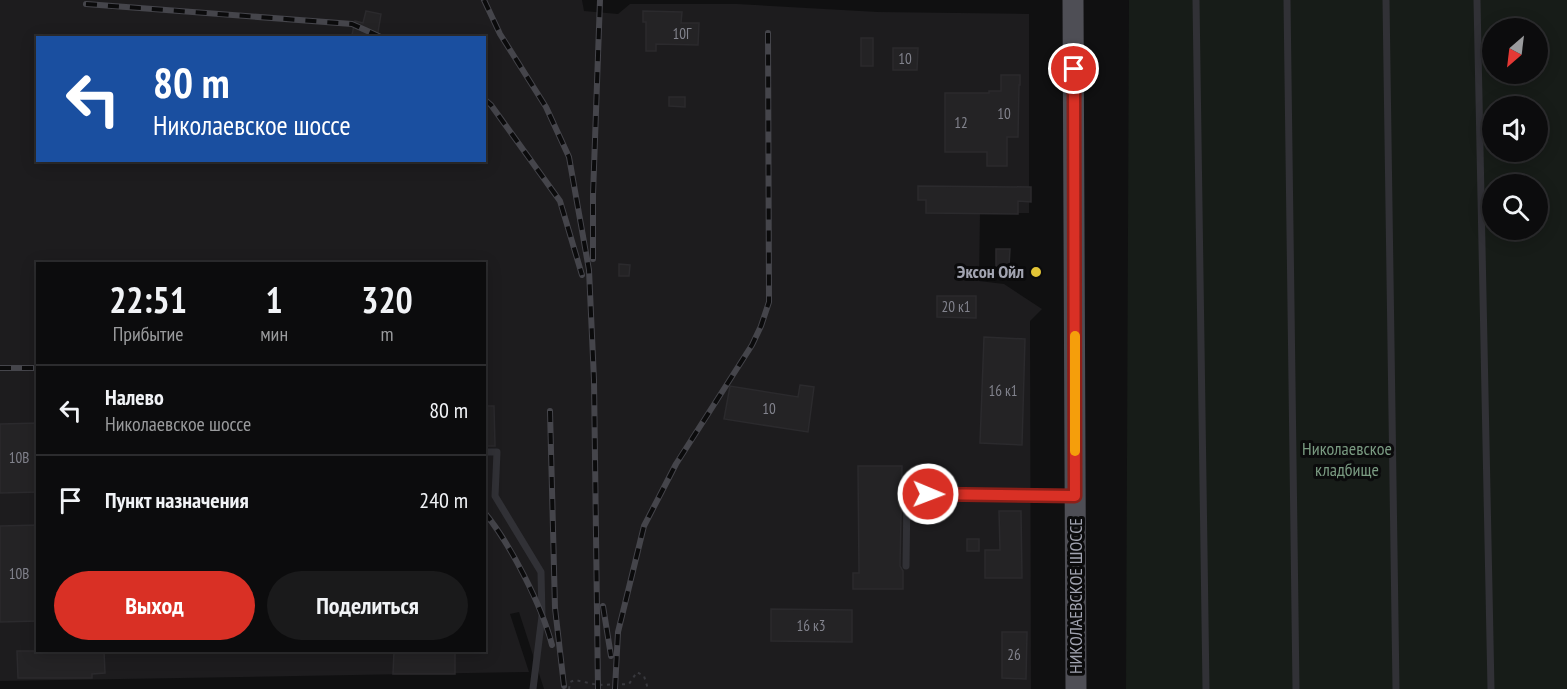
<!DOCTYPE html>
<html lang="ru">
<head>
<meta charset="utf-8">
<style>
	:root { --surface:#0c0c0d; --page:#1a1a1b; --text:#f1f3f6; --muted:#9a9b9d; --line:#2c2c2e; --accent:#d93025 }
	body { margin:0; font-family:"PT Sans Narrow",sans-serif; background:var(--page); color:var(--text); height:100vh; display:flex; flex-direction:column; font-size:22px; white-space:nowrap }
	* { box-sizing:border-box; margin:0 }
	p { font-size:20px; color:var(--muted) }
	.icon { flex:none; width:33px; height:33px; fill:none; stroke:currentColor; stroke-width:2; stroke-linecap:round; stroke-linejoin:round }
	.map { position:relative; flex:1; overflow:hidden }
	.panel { position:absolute; left:36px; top:262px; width:450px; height:390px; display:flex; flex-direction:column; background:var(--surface); border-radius:0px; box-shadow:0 3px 15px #0003,0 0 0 2px var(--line) }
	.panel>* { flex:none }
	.top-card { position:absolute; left:36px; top:36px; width:450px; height:126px; border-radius:0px; box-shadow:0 3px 15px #0003,0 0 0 2px var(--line); background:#1a4fa0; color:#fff; overflow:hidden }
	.needle { width:39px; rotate:208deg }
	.tools { position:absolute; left:1482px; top:18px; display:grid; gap:12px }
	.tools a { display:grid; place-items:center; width:66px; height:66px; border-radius:50%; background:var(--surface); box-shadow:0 3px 15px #0003,0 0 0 2px var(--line); font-size:30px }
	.pin { position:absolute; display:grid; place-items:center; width:51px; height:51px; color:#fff; margin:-26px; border:3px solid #fff; border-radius:50%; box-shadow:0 2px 6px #0007 }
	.me { position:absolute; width:66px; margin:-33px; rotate:91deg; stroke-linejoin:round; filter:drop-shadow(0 0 4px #0008) }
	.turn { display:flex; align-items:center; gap:21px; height:126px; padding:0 18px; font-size:27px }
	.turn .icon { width:78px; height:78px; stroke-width:2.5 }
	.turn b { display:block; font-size:42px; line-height:51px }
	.eta { display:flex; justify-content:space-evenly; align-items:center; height:102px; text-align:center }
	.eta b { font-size:36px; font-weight:600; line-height:42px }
	.button { display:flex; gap:12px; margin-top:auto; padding:12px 18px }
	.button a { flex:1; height:69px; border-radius:36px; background:var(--accent); color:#fff; font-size:24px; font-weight:600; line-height:69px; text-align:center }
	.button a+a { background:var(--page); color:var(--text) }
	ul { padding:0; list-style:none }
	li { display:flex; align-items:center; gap:18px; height:90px; padding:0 18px; border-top:2px solid var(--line) }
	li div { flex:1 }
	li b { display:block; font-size:22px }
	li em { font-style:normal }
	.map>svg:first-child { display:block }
</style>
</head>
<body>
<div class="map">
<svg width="1567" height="689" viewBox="0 0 1567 689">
	<rect width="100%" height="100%" fill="#101011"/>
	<path fill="#1d1c1e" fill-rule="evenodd" d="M0,0H582L584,11L618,14L630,4H737L878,12L1029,14V213H980L979,281L1004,284L1042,309L1030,321L1031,689H544L519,612L510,614L529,672L0,681ZM38,38H484V160H38ZM38,264H484V651H38Z"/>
	<path fill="#171c18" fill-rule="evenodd" d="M1129,0H1567V689H1126ZM1492,28H1538V74H1492ZM1492,106H1538V152H1492ZM1492,184H1538V230H1492Z"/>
	<g fill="#242325" stroke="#2b2a2d" stroke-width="1.5">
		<path d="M366,11L381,14L377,38H363L352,35L355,21L363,23Z"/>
		<path d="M643,11L682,12L681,23H699L698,45L656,44V51H646V22H643Z"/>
		<rect x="861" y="38" width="12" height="28"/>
		<path d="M893,48H918L917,70H893Z"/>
		<path d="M1001,75H1020V85H1019L1018,137H1007V166H987V152H945V93H989V91H1001Z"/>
		<path d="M669,97H685V107L669,106Z"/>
		<path d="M918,186L1031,187V202L1018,201V214L926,213V200H918Z"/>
		<path d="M996,249H1010L1009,266H996Z"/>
		<path d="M619,264L630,265L629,276H619Z"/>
		<path d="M937,296H976V318L937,317Z"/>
		<path d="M984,337L1025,339L1022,445L980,443Z"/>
		<path d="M800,385L814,387L808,432L724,419L730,386L798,397Z"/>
		<path d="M484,406H494L495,446H484Z"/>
		<path d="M38,423V492L0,493V424Z"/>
		<path d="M858,466H902L900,566L903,571V589H853V573H859Z"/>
		<path d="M999,511H1021L1022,578H985V550H1000Z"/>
		<path d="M38,525V621L0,622V526Z"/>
		<rect x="967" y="539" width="12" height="12"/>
		<path d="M771,609L852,610V642L771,641Z"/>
		<path d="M1002,632H1027L1026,679L1002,678Z"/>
		<path d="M17,651H104L105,673L92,674V678H18Z"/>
		<path d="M394,651H455V674H393Z"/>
	</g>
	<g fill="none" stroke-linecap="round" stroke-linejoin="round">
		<path stroke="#38383d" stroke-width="2" stroke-dasharray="3 4.5" stroke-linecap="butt" d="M569,689L570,682L575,680L598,685L629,684L637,672L644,676L648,689"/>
		<g stroke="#313136" stroke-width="7">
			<path d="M1196,0L1206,689"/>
			<path d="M1287,0L1296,689"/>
			<path d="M1386,0L1396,689"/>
			<path d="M1477,0L1491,689"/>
			<path d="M484,452H497L495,496L541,572L542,616L533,689"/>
			<path d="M906,566L907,493L1072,497"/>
		</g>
		<path stroke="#4e4e55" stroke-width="21" d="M1073,0L1076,689"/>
		<defs>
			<g id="rail">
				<path d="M484,0L500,34L546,107L569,157L589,270L594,380L598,689"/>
				<path d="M86,4L352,24L383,38"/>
				<path d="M484,99L491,105L560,201L582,275"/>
				<path d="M593,259V195L600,0"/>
				<path d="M0,368H38"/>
				<path d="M550,411L555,608L564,686"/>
				<path d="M484,512C510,543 542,606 552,645"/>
				<path d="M603,606L611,656"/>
				<path d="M615,689L618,632L644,526L676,464L752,345L761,326L769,302L768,33"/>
			</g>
		</defs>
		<use href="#rail" stroke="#45454b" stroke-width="6"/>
		<use href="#rail" stroke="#0b0b0c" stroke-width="4" stroke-dasharray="11" stroke-linecap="butt"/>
	</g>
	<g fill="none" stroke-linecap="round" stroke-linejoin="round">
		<defs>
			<path id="route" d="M928,494L1075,496L1074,69"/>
		</defs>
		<use href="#route" stroke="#8d1f18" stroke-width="15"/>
		<use href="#route" stroke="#d93025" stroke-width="10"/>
		<path stroke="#f59e0b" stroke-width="10" d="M1075,336V451"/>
	</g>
	<circle fill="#e3c536" stroke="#0b0b0c" stroke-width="2" cx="1036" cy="272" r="6"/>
	<g text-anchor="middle" stroke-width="6" stroke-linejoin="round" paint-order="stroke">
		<g font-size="15" fill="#82838d">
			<text x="682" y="39">10Г</text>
			<text x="905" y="64">10</text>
			<text x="1004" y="119">10</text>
			<text x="961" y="128">12</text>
			<text x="956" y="312">20 к1</text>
			<text x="1003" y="396">16 к1</text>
			<text x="769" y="414">10</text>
			<text x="19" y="463">10В</text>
			<text x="19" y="579">10В</text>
			<text x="811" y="631">16 к3</text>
			<text x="1014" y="660">26</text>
		</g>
		<g font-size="18" font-weight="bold" fill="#a2a4b1" stroke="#0b0b0c" text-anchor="end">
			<text x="1024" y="278">Эксон Ойл</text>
		</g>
		<g font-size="18" fill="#7a9b82" stroke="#0b0b0c">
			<text x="1347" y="455">Николаевское<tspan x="1347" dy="21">кладбище</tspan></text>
		</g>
		<g font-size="18" fill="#a2a4b1" stroke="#0b0b0c">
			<text transform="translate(1076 596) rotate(-90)" y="6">НИКОЛАЕВСКОЕ ШОССЕ</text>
		</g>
	</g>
</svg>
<div class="tools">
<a><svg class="needle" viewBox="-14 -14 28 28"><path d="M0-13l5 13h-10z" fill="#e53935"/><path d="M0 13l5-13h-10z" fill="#9a9b9d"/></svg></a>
<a><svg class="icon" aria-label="sound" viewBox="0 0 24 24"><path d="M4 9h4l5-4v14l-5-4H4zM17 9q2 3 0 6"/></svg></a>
<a><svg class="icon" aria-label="search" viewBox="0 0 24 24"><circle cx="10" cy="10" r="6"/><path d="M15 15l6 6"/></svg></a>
</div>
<div class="pin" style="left:1074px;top:69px;background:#d93025"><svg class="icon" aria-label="arrive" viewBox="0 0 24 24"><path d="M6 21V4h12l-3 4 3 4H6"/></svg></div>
<svg class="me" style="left:928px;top:494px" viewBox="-20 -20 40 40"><circle r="17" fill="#d93025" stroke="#fff" stroke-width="3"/><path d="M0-11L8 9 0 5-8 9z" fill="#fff"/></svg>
<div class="top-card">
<div class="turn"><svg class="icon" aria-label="left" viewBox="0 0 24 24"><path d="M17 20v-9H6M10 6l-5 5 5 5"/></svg><div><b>80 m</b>Николаевское шоссе</div></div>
</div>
<section class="panel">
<div class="eta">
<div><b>22:51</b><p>Прибытие</p></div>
<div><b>1</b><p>мин</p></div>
<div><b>320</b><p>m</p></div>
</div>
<ul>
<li><svg class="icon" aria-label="left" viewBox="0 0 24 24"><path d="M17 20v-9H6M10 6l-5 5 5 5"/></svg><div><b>Налево</b><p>Николаевское шоссе</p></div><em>80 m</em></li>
<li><svg class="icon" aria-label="arrive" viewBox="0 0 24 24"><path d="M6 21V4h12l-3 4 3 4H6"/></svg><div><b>Пункт назначения</b></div><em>240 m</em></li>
</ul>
<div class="button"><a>Выход</a><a>Поделиться</a></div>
</section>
</div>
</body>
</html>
